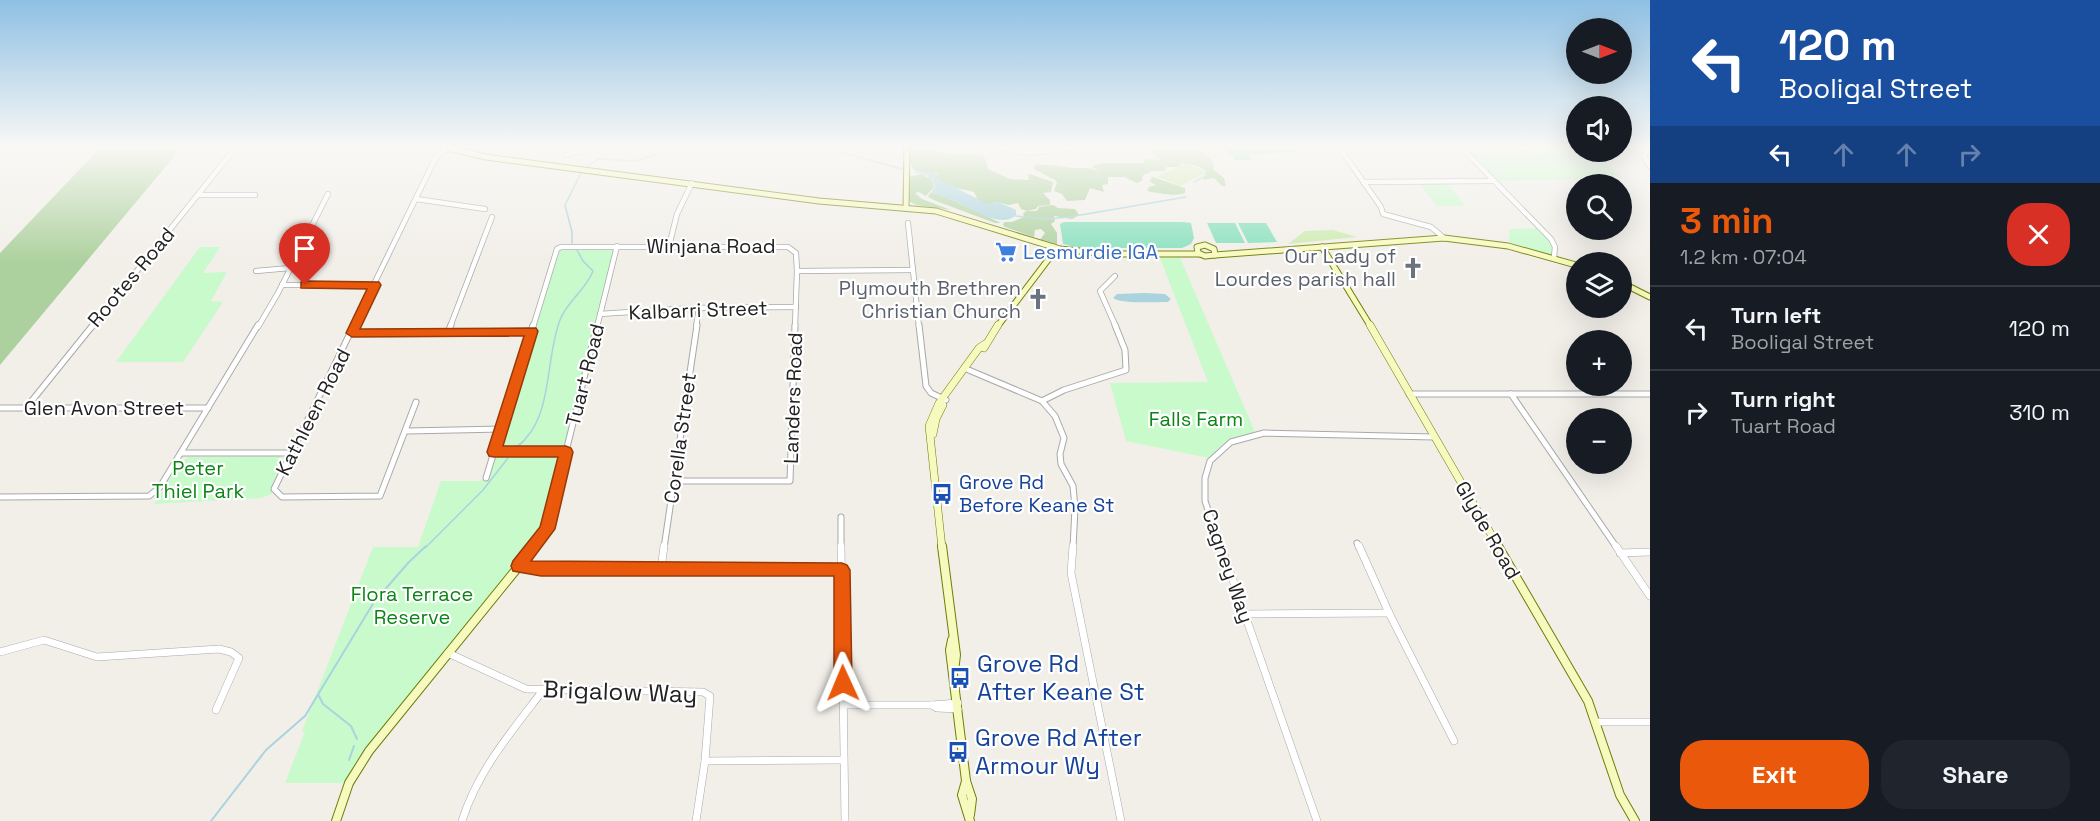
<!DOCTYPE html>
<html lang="en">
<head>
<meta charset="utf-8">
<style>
	:root { --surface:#171b24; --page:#20242c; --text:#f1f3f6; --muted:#9ea1a6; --line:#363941; --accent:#ea580c }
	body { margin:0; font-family:"Space Grotesk",sans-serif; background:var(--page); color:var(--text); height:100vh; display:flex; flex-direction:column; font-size:22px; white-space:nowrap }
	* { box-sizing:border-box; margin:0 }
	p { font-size:20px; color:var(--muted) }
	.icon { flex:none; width:33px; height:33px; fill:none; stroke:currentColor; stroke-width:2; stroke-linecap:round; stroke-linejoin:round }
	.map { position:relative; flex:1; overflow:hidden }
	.details { display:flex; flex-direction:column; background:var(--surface); width:450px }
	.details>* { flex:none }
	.hud { background:#1a4fa0; color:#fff; overflow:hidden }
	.needle { width:39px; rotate:90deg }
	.fabs { position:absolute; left:1566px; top:18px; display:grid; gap:12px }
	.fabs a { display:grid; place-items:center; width:66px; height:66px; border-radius:50%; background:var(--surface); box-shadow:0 6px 24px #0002; font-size:30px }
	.pin { position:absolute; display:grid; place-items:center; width:51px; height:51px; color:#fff; margin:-62px -26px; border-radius:50% 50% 50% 0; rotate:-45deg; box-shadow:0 0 6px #0007 }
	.pin .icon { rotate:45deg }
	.me { position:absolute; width:66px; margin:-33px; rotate:359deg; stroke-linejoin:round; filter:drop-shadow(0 0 4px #0008) }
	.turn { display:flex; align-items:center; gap:21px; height:126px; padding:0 30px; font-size:27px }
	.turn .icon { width:78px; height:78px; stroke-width:2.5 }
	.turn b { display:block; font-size:42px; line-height:51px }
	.lanes { display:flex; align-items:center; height:57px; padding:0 30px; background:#0003; justify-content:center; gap:30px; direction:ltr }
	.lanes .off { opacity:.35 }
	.round { display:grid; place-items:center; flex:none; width:63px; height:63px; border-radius:24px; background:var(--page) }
	.overview { display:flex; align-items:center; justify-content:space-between; height:102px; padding:0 30px }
	h1 { font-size:36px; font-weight:700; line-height:45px; color:var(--accent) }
	.action { display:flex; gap:12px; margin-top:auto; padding:12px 30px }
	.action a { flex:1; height:69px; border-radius:24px; background:var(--accent); color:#fff; font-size:24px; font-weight:700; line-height:69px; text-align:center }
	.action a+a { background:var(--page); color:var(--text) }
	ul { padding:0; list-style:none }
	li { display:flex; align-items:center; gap:18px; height:84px; padding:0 30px; border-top:2px solid var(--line) }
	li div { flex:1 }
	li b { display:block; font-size:22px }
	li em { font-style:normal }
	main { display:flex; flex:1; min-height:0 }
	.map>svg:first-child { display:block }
</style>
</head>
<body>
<main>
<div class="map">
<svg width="1650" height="821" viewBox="0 0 1650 821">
	<rect width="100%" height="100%" fill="#f2efe9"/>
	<g fill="#cdebb0">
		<path d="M1187,164L1207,172L1180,186L1157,176Z"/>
		<path d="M1333,230L1357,237L1288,244L1305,231Z"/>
	</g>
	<g fill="#add19e">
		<path d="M101,147H182L0,365V253Z"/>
		<path d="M931,147V150L939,153L982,155L986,160L988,169L1010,179L1029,180L1028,175L1030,174L1053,182L1051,192L1043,193L1050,200V205L1038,206L1036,209L1027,211H1037L1039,207L1053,205L1058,208L1075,209L1079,215L1072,219L1054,216L1055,221L1051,224L1057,233V244L1039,241L1045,233L1041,229L1035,230L1034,237L1005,227L1003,225L1004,222H1012L1024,217L1023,213L1027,211L1021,209L1018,203L1009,205L997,202L990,205L978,200L974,192C960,188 945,188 934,177L938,173L928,174L914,170L907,157L902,152V147Z"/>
		<path d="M1139,147C1162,147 1212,138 1214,170L1224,178L1226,186H1222L1214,178L1203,180L1206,171L1198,166L1182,163L1178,167H1166L1165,171H1152L1142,176L1143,180L1137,183L1124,177H1108V184L1102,185L1104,192L1090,188L1085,200L1067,201L1062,194L1054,191L1057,183L1055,180L1034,169L1035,165C1050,164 1060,167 1073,168C1084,168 1092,167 1101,173L1092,166L1103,163H1144L1146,159L1161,160L1149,150Z"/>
		<path d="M922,174L933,181L934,187L926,196L919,192L915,193L922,199L951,210L916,205L907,200L908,177Z"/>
		<path d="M1150,176L1185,188V193C1175,197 1158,193 1147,191L1149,187L1156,185L1149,181L1152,178Z"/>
		<path d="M930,193L940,194L941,197H946L1001,223H995L936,201L928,197Z"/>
	</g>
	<g fill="#c8facc">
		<path d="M1461,147H1576V152H1595L1623,178L1493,181Z"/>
		<path d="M1417,181H1445L1466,206H1437Z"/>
		<path d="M1540,228L1555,247L1554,257L1508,246L1510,229Z"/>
		<path d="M617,246L547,529L349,783H285L305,732L302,731L373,547H418L441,481H480L486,478L561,247Z"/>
		<path d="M200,247H220L203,273L227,272L211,301L223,302L183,362H116Z"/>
		<path d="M1160,258H1180L1255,432L1226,441L1209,458L1126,441L1110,383L1208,382Z"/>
		<path d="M280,456L284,461L272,485V494L261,498L154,504L180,462L189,457Z"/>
	</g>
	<g fill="#88e0be">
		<path d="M1302,147L1296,152L1249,155L1251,160H1234L1232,155H1228L1226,148Z"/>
		<path d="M1064,222H1183L1191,223L1194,238L1191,244L1182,248H1079L1063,244L1060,224Z"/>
		<path d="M1207,223H1235L1245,243H1216Z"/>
		<path d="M1238,223H1266L1277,242L1248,243Z"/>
	</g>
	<g fill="#aad3df">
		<path d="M930,173L937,174L934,177L990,205L998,202L1016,210V215C998,233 959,197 941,197L940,194L931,193L935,186L933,180L927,178Z"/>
		<path d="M1145,293L1165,294L1171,299L1168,302C1156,302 1121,304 1113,298L1117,294Z"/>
	</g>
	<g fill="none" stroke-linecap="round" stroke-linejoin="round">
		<g stroke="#aad3df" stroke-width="1.5">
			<path d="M822,147L902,169"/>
			<path d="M1215,156L1218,147"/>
			<path d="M587,167L598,159L636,161L677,147"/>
			<path d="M916,172L928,175"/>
			<path d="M1194,182L1207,175L1211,161"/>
			<path d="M1015,216L1047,219L1069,217L1186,197"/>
			<path d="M572,243V232L565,205L581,173"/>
			<path d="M512,450C517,446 523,443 526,438C552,410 546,356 560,320C567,301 586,290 593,271L583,261L577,250"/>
			<path d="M425,548L483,490L508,458"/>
		</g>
		<g stroke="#aad3df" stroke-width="2">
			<path d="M319,696L323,704L351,726L357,739"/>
			<path d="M349,760L354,746"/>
			<path d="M211,821L266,750L305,716L374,602L409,562L426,546"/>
		</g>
		<defs>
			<g id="street-far2">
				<path d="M1000,147L1027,153L1081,147"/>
				<path d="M1339,147L1381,207L1383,214L1431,227L1444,238"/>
				<path d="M1461,147L1551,239L1555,247L1554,257"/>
				<path d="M1650,147L1644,156L1650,166"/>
				<path d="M566,155L597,147"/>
				<path d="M1363,182L1493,181"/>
				<path d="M198,195H255"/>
				<path d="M416,199L485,209"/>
				<path d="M908,223L919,327"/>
				<path d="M669,246L677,214L692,183"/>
				<path d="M256,271L290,268"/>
				<path d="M1115,276L1100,291L1116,327"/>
				<path d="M282,285H375"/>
				<path d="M600,314L692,308L796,307"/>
				<path d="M92,327L236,147"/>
				<path d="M258,327L278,293L328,194"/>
				<path d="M353,327L436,157L447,149"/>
				<path d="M450,327L492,217"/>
				<path d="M533,327L557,249L561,247H788L796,253L797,271L913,270"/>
				<path d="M597,327L617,246"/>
				<path d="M696,327L699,308"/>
				<path d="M795,327L797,271"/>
			</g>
			<g id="street-far1">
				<path d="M354,325L274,489L282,497L380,496L416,402"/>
				<path d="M919,325L926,386L931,393L946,400"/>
				<path d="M448,332L451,325"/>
				<path d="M352,333L531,331"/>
				<path d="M964,368L1042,401L1055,416L1064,438L1060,454L1061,464L1073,486L1075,508L1073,548"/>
				<path d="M1409,394H1650"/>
				<path d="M1511,394L1617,548"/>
				<path d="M1042,401L1064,390L1126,370L1125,350L1115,325"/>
				<path d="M0,408H208"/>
				<path d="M26,408L93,325"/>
				<path d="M407,431L502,429"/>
				<path d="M494,452H566"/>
				<path d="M181,453H291"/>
				<path d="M486,478L533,325"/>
				<path d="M675,481H790L795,325"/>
				<path d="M0,497L149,496L160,487L258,325"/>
				<path d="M841,517V548"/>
				<path d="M1357,543L1359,548"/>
				<path d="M533,548L547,529L597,325"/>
				<path d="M664,548L697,325"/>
				<path d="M1221,548L1205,501V478L1210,461L1231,442L1264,433L1434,437"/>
			</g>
			<g id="street">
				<path d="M534,546L519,566L541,570H842"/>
				<path d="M841,546L845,821"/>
				<path d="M1073,546L1071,573L1121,821"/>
				<path d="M1221,546L1317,821"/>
				<path d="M1359,546L1389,613L1454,741"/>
				<path d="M1616,546L1650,596"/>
				<path d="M1620,553L1650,552"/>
				<path d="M661,569L664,546"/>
				<path d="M1244,614L1389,613"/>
				<path d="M0,652L44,640L97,657L219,649L231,652L239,658L216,710"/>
				<path d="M448,653L526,689L703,692L710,696L705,761L696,821"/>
				<path d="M843,705H932L937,708L958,709"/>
				<path d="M932,705L958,703"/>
				<path d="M1595,722H1650"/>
				<path d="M705,761L843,760"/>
				<path d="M462,821C478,770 512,731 544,689"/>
			</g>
			<g id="secondary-far2">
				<path d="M443,147L486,157L819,201L936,211L1060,249L1108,254"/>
				<path d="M906,208L907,147"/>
				<path d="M1205,245L1214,249L1215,255L1205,256L1198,253L1197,247Z"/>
				<path d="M1322,247L1371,327"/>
				<path d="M1103,254H1200"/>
				<path d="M1215,255L1444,238L1508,246L1576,265"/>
				<path d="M1622,283L1650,297"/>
				<path d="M997,327L1054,252V247"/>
			</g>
			<g id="secondary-far1">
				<path d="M1370,325L1499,548"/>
				<path d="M984,348L998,325"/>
				<path d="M933,434L936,419L943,405"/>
				<path d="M942,548L929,426L939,403L979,348L985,344"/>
			</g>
			<g id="secondary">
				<path d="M942,546L956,655L954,671"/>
				<path d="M1498,546L1588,701L1620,795L1635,821"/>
				<path d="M952,640L950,650L966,781L972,799L970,815"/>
				<path d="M966,781L962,795L970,821"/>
				<path d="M336,821L349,783L369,751L519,566"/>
			</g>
		</defs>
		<use href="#street-far2" stroke="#a9a9a9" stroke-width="6"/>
		<use href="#street-far1" stroke="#a9a9a9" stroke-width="7"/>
		<use href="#street" stroke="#a9a9a9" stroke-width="8"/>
		<use href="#secondary-far2" stroke="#707d05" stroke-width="7"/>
		<use href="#secondary-far1" stroke="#707d05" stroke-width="8"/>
		<use href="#secondary" stroke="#707d05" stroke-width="10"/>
		<use href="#street-far2" stroke="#fff" stroke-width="4.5"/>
		<use href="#street-far1" stroke="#fff" stroke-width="5"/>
		<use href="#street" stroke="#fff" stroke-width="7"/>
		<use href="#secondary-far2" stroke="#f7fabf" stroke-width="5"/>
		<use href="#secondary-far1" stroke="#f7fabf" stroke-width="7"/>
		<use href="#secondary" stroke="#f7fabf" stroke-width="8"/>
	</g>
	<linearGradient id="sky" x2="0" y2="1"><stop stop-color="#8fc0e4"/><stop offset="0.56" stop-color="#f9f8f5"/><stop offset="1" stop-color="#f9f8f5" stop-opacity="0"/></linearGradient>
	<rect width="1650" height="262" fill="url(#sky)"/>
	<path fill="#ea580c" stroke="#983908" stroke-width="1.5" d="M305,281L379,282L381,285L360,329L536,328L538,331L503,446H566L571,448L573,452L555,529L531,561L842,563L847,565L850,570L852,683L849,689L843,691L837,689L834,683V576H541L513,571L511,566L513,561L540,527L558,457H494L489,456L487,452L524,336L352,337L346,333L367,289L301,288V282Z"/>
	<defs>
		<symbol id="supermarket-bare" viewBox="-9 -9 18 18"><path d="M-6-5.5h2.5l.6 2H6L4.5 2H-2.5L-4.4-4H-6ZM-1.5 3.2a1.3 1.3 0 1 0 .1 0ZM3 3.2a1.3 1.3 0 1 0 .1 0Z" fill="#3f7fe0" stroke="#fff" stroke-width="2.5" paint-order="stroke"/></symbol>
		<symbol id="church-bare" viewBox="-9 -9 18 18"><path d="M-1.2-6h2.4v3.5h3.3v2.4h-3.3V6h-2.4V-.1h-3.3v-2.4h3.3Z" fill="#6b7280" stroke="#fff" stroke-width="2.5" paint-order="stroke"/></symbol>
		<symbol id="bus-bare" viewBox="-9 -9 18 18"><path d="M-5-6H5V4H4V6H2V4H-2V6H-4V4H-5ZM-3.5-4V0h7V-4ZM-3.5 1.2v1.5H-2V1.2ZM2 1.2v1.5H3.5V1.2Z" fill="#1a4fb4" stroke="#fff" stroke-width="2.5" paint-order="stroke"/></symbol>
	</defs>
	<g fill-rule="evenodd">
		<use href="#supermarket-bare" x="991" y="237" width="30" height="30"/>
		<use href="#church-bare" x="1398" y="253" width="30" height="30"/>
		<use href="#church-bare" x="1023" y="284" width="30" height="30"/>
		<use href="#bus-bare" x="927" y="479" width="30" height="30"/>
		<use href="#bus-bare" x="945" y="663" width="30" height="30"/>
		<use href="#bus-bare" x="943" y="737" width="30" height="30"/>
	</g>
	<g text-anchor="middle" stroke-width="4.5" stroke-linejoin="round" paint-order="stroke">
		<g font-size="20" fill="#222" stroke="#fff">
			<text x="711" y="253">Winjana Road</text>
			<text transform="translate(131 277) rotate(-50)" y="7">Rootes Road</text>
			<text transform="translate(698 310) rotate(-2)" y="7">Kalbarri Street</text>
			<text transform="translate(585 375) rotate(-76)" y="7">Tuart Road</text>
			<text transform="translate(793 398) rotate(-88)" y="7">Landers Road</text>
			<text x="104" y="415">Glen Avon Street</text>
			<text transform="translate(313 412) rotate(-63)" y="7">Kathleen Road</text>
			<text transform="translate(680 438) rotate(-82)" y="7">Corella Street</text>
			<text transform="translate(1488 530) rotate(60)" y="7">Glyde Road</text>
			<text transform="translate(1228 566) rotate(71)" y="7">Cagney Way</text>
		</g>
		<g font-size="20" fill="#366cbe" stroke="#fff" text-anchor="start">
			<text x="1023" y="259">Lesmurdie IGA</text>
		</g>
		<g font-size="20" fill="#5b616d" stroke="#fff" text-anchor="end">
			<text x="1396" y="263">Our Lady of<tspan x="1396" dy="23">Lourdes parish hall</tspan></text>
			<text x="1021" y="295">Plymouth Brethren<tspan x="1021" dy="23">Christian Church</tspan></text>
		</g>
		<g font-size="20" fill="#0c8416" stroke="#fff">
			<text x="1196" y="426">Falls Farm</text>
			<text x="198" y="475">Peter<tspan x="198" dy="23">Thiel Park</tspan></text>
			<text x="412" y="601">Flora Terrace<tspan x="412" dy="23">Reserve</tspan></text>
		</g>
		<g font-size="20" fill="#164399" stroke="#fff" text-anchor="start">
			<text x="959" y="489">Grove Rd<tspan x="959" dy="23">Before Keane St</tspan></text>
		</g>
		<g font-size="24" fill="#164399" stroke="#fff" text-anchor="start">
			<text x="977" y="672">Grove Rd<tspan x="977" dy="28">After Keane St</tspan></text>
			<text x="975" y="746">Grove Rd After<tspan x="975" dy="28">Armour Wy</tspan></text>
		</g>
		<g font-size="24" fill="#222" stroke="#fff">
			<text transform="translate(620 692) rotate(2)" y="8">Brigalow Way</text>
		</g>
	</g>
</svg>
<div class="fabs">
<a><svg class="needle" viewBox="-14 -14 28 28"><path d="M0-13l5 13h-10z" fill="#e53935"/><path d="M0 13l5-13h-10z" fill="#9ea1a6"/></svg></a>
<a><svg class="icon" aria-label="sound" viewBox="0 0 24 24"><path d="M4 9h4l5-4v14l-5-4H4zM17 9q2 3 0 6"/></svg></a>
<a><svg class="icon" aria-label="search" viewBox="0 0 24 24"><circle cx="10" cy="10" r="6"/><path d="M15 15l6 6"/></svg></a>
<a><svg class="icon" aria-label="layers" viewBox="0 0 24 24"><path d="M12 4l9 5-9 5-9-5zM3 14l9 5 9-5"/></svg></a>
<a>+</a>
<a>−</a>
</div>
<div class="pin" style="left:305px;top:285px;background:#d93025"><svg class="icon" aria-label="arrive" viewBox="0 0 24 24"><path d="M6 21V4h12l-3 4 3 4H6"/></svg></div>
<svg class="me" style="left:843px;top:683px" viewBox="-20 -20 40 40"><path d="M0-17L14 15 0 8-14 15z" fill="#ea580c" stroke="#fff" stroke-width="4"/></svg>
</div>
<section class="details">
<div class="hud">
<div class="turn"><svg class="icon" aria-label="left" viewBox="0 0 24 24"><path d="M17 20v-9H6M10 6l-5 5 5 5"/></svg><div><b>120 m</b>Booligal Street</div></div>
<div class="lanes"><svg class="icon" aria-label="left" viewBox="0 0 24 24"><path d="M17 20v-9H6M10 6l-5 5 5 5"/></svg><svg class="icon off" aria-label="ahead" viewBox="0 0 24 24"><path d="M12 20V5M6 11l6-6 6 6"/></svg><svg class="icon off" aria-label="ahead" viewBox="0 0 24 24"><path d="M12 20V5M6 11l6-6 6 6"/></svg><svg class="icon off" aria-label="right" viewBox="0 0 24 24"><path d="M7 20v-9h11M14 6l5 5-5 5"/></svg></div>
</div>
<div class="overview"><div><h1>3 min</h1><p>1.2 km · 07:04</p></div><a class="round" style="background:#d93025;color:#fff"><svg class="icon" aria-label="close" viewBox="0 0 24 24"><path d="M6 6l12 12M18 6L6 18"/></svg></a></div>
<ul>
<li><svg class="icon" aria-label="left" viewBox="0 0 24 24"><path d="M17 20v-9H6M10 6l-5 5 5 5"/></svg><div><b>Turn left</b><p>Booligal Street</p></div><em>120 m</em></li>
<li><svg class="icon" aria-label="right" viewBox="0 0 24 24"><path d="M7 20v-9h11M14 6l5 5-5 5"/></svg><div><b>Turn right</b><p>Tuart Road</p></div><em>310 m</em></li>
</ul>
<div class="action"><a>Exit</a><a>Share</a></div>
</section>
</main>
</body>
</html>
